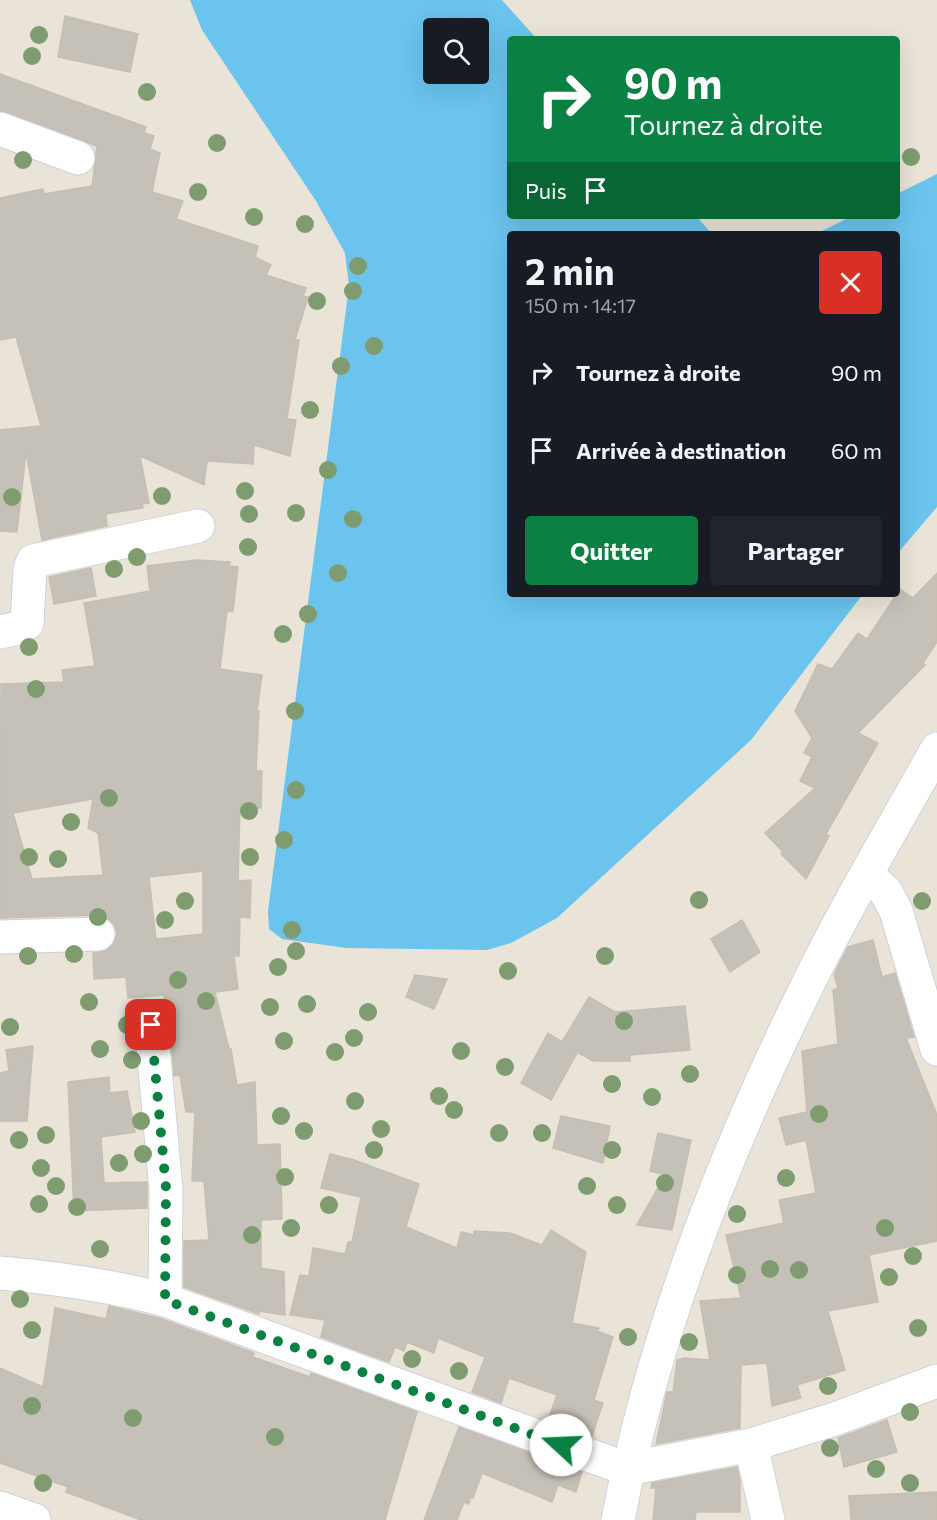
<!DOCTYPE html>
<html lang="fr">
<head>
<meta charset="utf-8">
<style>
	:root { --surface:#171b24; --page:#20242c; --text:#f1f3f6; --muted:#9ea1a6; --accent:#0b8043 }
	body { margin:0; font-family:Commissioner,sans-serif; background:var(--page); color:var(--text); height:100vh; display:flex; flex-direction:column; font-size:22px; white-space:nowrap }
	* { box-sizing:border-box; margin:0 }
	p { font-size:20px; color:var(--muted) }
	.icon { flex:none; width:33px; height:33px; fill:none; stroke:currentColor; stroke-width:2; stroke-linecap:round; stroke-linejoin:round }
	.map { position:relative; flex:1; overflow:hidden }
	.details { position:absolute; left:507px; top:231px; width:393px; height:366px; display:flex; flex-direction:column; background:var(--surface); border-radius:6px; box-shadow:0 6px 24px #0002 }
	.details>* { flex:none }
	.hud { position:absolute; left:507px; top:36px; width:393px; height:183px; border-radius:6px; box-shadow:0 6px 24px #0002; background:#0b8043; color:#fff; overflow:hidden }
	.buttons { position:absolute; left:423px; top:18px; display:grid; gap:12px }
	.buttons a { display:grid; place-items:center; width:66px; height:66px; border-radius:6px; background:var(--surface); box-shadow:0 6px 24px #0002; font-size:30px }
	.pin { position:absolute; display:grid; place-items:center; width:51px; height:51px; color:#fff; margin:-26px; border-radius:12px; box-shadow:0 3px 9px #0006 }
	.me { position:absolute; width:66px; margin:-33px; rotate:290deg; stroke-linejoin:round; filter:drop-shadow(0 0 4px #0008) }
	.turn { display:flex; align-items:center; gap:21px; height:126px; padding:0 18px; font-size:27px }
	.turn .icon { width:78px; height:78px; stroke-width:2.5 }
	.turn b { display:block; font-size:42px; line-height:51px }
	.then { display:flex; align-items:center; height:57px; padding:0 18px; background:#0003; gap:12px; font-size:22px }
	.round { display:grid; place-items:center; flex:none; width:63px; height:63px; border-radius:6px; background:var(--page) }
	.head { display:flex; align-items:center; justify-content:space-between; height:102px; padding:0 18px }
	h1 { font-size:36px; font-weight:700; line-height:45px }
	.button { display:flex; gap:12px; margin-top:auto; padding:12px 18px }
	.button a { flex:1; height:69px; border-radius:6px; background:var(--accent); color:#fff; font-size:24px; font-weight:700; line-height:69px; text-align:center }
	.button a+a { background:var(--page); color:var(--text) }
	ul { padding:0; list-style:none }
	li { display:flex; align-items:center; gap:18px; height:78px; padding:0 18px }
	li div { flex:1 }
	li b { display:block; font-size:22px }
	li em { font-style:normal }
	.map>svg:first-child { display:block }
</style>
</head>
<body>
<div class="map">
<svg width="937" height="1520" viewBox="0 0 937 1520">
	<rect width="100%" height="100%" fill="#eae3d8"/>
	<g fill="#6ac4ed" fill-rule="evenodd">
		<path d="M190,0H502L537,39H510V216H696L712,234H510V594H863L751,740L557,918L511,943L487,950L346,948L282,939L269,929L268,911L349,286L345,253L316,201L202,30ZM434,28H478V74H434Z"/>
		<path d="M937,174V507L897,554V234H816L852,216H897V194Z"/>
	</g>
	<g fill="#c5c0b8" stroke="#c5bfb2" stroke-width="1.5" fill-rule="evenodd">
		<path d="M65,16L138,34L130,72L58,57Z"/>
		<path d="M0,74L146,127L144,133L154,136L150,149L160,153L152,192L183,201L176,219L258,246L255,257L271,265L266,275L306,288L303,296L308,297L295,340H299L287,419L296,420L290,456L254,445L253,464L207,461L204,485L140,456L149,503L142,504L143,508L106,514L107,526L42,540L26,452L17,532L0,531V430L41,426L16,337L0,340V198L43,189L44,194L92,186L97,146L0,111Z"/>
		<path d="M197,560L230,562L229,566L238,567L233,612L227,611L220,669L262,675L257,711H259L256,771H262L261,808L240,807L238,881L251,880L250,918L240,917L239,956H234L238,989L215,992L229,1049H231L237,1085L255,1082L257,1145L280,1144L282,1219L261,1220V1268L284,1272L285,1315L259,1311V1314L184,1287V1241L209,1240L204,1181H192L195,1112H186L180,1075L174,1076L170,1023L164,1012V995L128,998L126,977L94,979L93,953L107,950L114,943L117,934L114,924L107,918L97,915L0,918L1,684L64,682L62,670L95,666L84,603L150,591L147,566ZM93,799L88,828L98,833L103,875L32,879L13,813ZM203,871V934L156,939L149,877Z"/>
		<path d="M91,568L96,596L54,604L49,577Z"/>
		<path d="M937,573V642L923,663L925,665L858,733L878,743L826,834L829,836L806,879L781,854L783,852L765,833L815,788L800,781L812,757L804,753L812,738L795,711L818,664L832,669L858,633L867,639L900,589L913,598Z"/>
		<path d="M742,920L760,952L730,972L711,939Z"/>
		<path d="M873,940L882,977L895,973L914,1037L906,1038L937,1115V1241L869,1255L878,1302L828,1311L845,1370L797,1385L801,1398L772,1406L767,1363L741,1365L740,1428L656,1444L667,1392H673L677,1360L684,1358L710,1360L700,1301L741,1298L726,1235L784,1223L779,1200L816,1193L806,1140L786,1145L779,1118L807,1112L802,1051L838,1044L833,990L838,988L834,974L848,947Z"/>
		<path d="M415,975L447,979L434,1009L406,997Z"/>
		<path d="M589,997L615,1012L685,1006L690,1050L630,1055V1061H593L568,1047L577,1053L551,1100L521,1083L548,1033L562,1042Z"/>
		<path d="M33,1046L27,1121H0V1073L9,1071L6,1050Z"/>
		<path d="M109,1077L110,1093L127,1091L135,1132L101,1137L104,1183L147,1182V1208L74,1211L68,1082Z"/>
		<path d="M561,1116L610,1126L603,1163L553,1148Z"/>
		<path d="M658,1133L691,1140L672,1230L637,1225L665,1175L650,1171Z"/>
		<path d="M330,1154L354,1160L419,1184L406,1227L457,1248L461,1232L474,1235V1231L510,1233L542,1245L551,1230L586,1252L572,1323L599,1328L597,1331L613,1337L594,1400L603,1403L592,1436L548,1420L557,1395L509,1378L501,1403L472,1392L485,1357L438,1338L434,1353L407,1342L404,1351L395,1347L389,1362L321,1337L325,1320L290,1315L300,1275L309,1276L313,1248L345,1254L348,1242H352L361,1197L321,1188Z"/>
		<path d="M109,1306L159,1318L254,1353L253,1357L310,1377L311,1373L417,1412L385,1520H141L66,1492L68,1487L0,1463V1368L43,1387L55,1308L106,1319Z"/>
		<path d="M887,1420L897,1452L844,1467L838,1438Z"/>
		<path d="M459,1427L582,1472L576,1492L558,1485L552,1502L482,1473L473,1498L470,1497L469,1504L464,1502L457,1520H424Z"/>
		<path d="M737,1467L740,1481V1512H696L695,1520H653L656,1488H651L652,1483Z"/>
		<path d="M937,1492V1520H851L849,1496Z"/>
	</g>
	<g fill="none" stroke-linecap="round" stroke-linejoin="round">
		<defs>
			<g id="street">
				<path d="M0,129L78,158"/>
				<path d="M0,632L19,628L27,623L30,569L33,561L198,526"/>
				<path d="M867,874L886,892L896,911L937,1049"/>
				<path d="M0,937L98,934"/>
				<path d="M151,1025L166,1189L165,1300"/>
				<path d="M0,1273C56,1278 110,1285 165,1300L627,1469L751,1445L832,1420L937,1381"/>
				<path d="M751,1445L768,1520"/>
				<path d="M0,1508L34,1520"/>
			</g>
			<path id="secondary" d="M618,1520C653,1335 723,1156 806,988C846,906 893,828 937,749"/>
		</defs>
		<use href="#street" stroke="#cdd0e0" stroke-width="35"/>
		<use href="#secondary" stroke="#cdd0e0" stroke-width="35"/>
		<use href="#street" stroke="#fff" stroke-width="33"/>
		<use href="#secondary" stroke="#fff" stroke-width="33"/>
	</g>
	<g fill="#7e9c6f">
		<circle cx="39" cy="35" r="9"/>
		<circle cx="32" cy="56" r="9"/>
		<circle cx="147" cy="92" r="9"/>
		<circle cx="217" cy="143" r="9"/>
		<circle cx="911" cy="157" r="9"/>
		<circle cx="23" cy="160" r="9"/>
		<circle cx="198" cy="192" r="9"/>
		<circle cx="254" cy="217" r="9"/>
		<circle cx="305" cy="224" r="9"/>
		<circle cx="358" cy="266" r="9"/>
		<circle cx="353" cy="291" r="9"/>
		<circle cx="317" cy="301" r="9"/>
		<circle cx="374" cy="346" r="9"/>
		<circle cx="341" cy="366" r="9"/>
		<circle cx="310" cy="410" r="9"/>
		<circle cx="328" cy="470" r="9"/>
		<circle cx="245" cy="491" r="9"/>
		<circle cx="162" cy="496" r="9"/>
		<circle cx="12" cy="497" r="9"/>
		<circle cx="296" cy="513" r="9"/>
		<circle cx="249" cy="514" r="9"/>
		<circle cx="353" cy="519" r="9"/>
		<circle cx="248" cy="547" r="9"/>
		<circle cx="137" cy="557" r="9"/>
		<circle cx="114" cy="569" r="9"/>
		<circle cx="338" cy="573" r="9"/>
		<circle cx="308" cy="614" r="9"/>
		<circle cx="283" cy="634" r="9"/>
		<circle cx="29" cy="647" r="9"/>
		<circle cx="36" cy="689" r="9"/>
		<circle cx="295" cy="711" r="9"/>
		<circle cx="296" cy="790" r="9"/>
		<circle cx="109" cy="798" r="9"/>
		<circle cx="249" cy="811" r="9"/>
		<circle cx="71" cy="822" r="9"/>
		<circle cx="284" cy="840" r="9"/>
		<circle cx="29" cy="857" r="9"/>
		<circle cx="250" cy="857" r="9"/>
		<circle cx="58" cy="859" r="9"/>
		<circle cx="699" cy="900" r="9"/>
		<circle cx="185" cy="901" r="9"/>
		<circle cx="922" cy="901" r="9"/>
		<circle cx="98" cy="917" r="9"/>
		<circle cx="165" cy="920" r="9"/>
		<circle cx="292" cy="930" r="9"/>
		<circle cx="296" cy="951" r="9"/>
		<circle cx="74" cy="954" r="9"/>
		<circle cx="28" cy="956" r="9"/>
		<circle cx="605" cy="956" r="9"/>
		<circle cx="278" cy="967" r="9"/>
		<circle cx="508" cy="971" r="9"/>
		<circle cx="178" cy="980" r="9"/>
		<circle cx="206" cy="1001" r="9"/>
		<circle cx="89" cy="1002" r="9"/>
		<circle cx="307" cy="1004" r="9"/>
		<circle cx="270" cy="1007" r="9"/>
		<circle cx="368" cy="1012" r="9"/>
		<circle cx="624" cy="1021" r="9"/>
		<circle cx="127" cy="1025" r="9"/>
		<circle cx="10" cy="1027" r="9"/>
		<circle cx="354" cy="1038" r="9"/>
		<circle cx="284" cy="1041" r="9"/>
		<circle cx="100" cy="1049" r="9"/>
		<circle cx="461" cy="1051" r="9"/>
		<circle cx="335" cy="1052" r="9"/>
		<circle cx="132" cy="1060" r="9"/>
		<circle cx="505" cy="1067" r="9"/>
		<circle cx="690" cy="1074" r="9"/>
		<circle cx="612" cy="1084" r="9"/>
		<circle cx="439" cy="1096" r="9"/>
		<circle cx="652" cy="1097" r="9"/>
		<circle cx="355" cy="1101" r="9"/>
		<circle cx="454" cy="1110" r="9"/>
		<circle cx="819" cy="1114" r="9"/>
		<circle cx="281" cy="1116" r="9"/>
		<circle cx="141" cy="1121" r="9"/>
		<circle cx="381" cy="1129" r="9"/>
		<circle cx="304" cy="1131" r="9"/>
		<circle cx="499" cy="1133" r="9"/>
		<circle cx="542" cy="1133" r="9"/>
		<circle cx="46" cy="1135" r="9"/>
		<circle cx="19" cy="1140" r="9"/>
		<circle cx="374" cy="1150" r="9"/>
		<circle cx="612" cy="1150" r="9"/>
		<circle cx="143" cy="1154" r="9"/>
		<circle cx="119" cy="1163" r="9"/>
		<circle cx="41" cy="1168" r="9"/>
		<circle cx="285" cy="1177" r="9"/>
		<circle cx="786" cy="1178" r="9"/>
		<circle cx="665" cy="1183" r="9"/>
		<circle cx="56" cy="1186" r="9"/>
		<circle cx="587" cy="1186" r="9"/>
		<circle cx="39" cy="1204" r="9"/>
		<circle cx="329" cy="1205" r="9"/>
		<circle cx="617" cy="1205" r="9"/>
		<circle cx="77" cy="1207" r="9"/>
		<circle cx="737" cy="1214" r="9"/>
		<circle cx="291" cy="1228" r="9"/>
		<circle cx="885" cy="1228" r="9"/>
		<circle cx="252" cy="1235" r="9"/>
		<circle cx="100" cy="1249" r="9"/>
		<circle cx="913" cy="1256" r="9"/>
		<circle cx="770" cy="1269" r="9"/>
		<circle cx="799" cy="1270" r="9"/>
		<circle cx="737" cy="1275" r="9"/>
		<circle cx="889" cy="1277" r="9"/>
		<circle cx="20" cy="1299" r="9"/>
		<circle cx="918" cy="1328" r="9"/>
		<circle cx="32" cy="1330" r="9"/>
		<circle cx="628" cy="1337" r="9"/>
		<circle cx="689" cy="1342" r="9"/>
		<circle cx="412" cy="1359" r="9"/>
		<circle cx="459" cy="1371" r="9"/>
		<circle cx="828" cy="1386" r="9"/>
		<circle cx="32" cy="1406" r="9"/>
		<circle cx="910" cy="1412" r="9"/>
		<circle cx="133" cy="1418" r="9"/>
		<circle cx="275" cy="1437" r="9"/>
		<circle cx="830" cy="1448" r="9"/>
		<circle cx="876" cy="1469" r="9"/>
		<circle cx="43" cy="1483" r="9"/>
		<circle cx="910" cy="1483" r="9"/>
	</g>
	<g fill="none" stroke-linecap="round" stroke-linejoin="round">
		<path stroke="#0b8043" stroke-width="10" stroke-dasharray="0 18" d="M151,1025L166,1188L165,1300L561,1445"/>
	</g>
</svg>
<div class="buttons">
<a><svg class="icon" aria-label="search" viewBox="0 0 24 24"><circle cx="10" cy="10" r="6"/><path d="M15 15l6 6"/></svg></a>
</div>
<div class="pin" style="left:151px;top:1025px;background:#d93025"><svg class="icon" aria-label="arrive" viewBox="0 0 24 24"><path d="M6 21V4h12l-3 4 3 4H6"/></svg></div>
<svg class="me" style="left:561px;top:1445px" viewBox="-20 -20 40 40"><circle r="19" fill="#fff"/><path d="M0-13L10 11 0 6-10 11z" fill="#0b8043"/></svg>
<div class="hud">
<div class="turn"><svg class="icon" aria-label="right" viewBox="0 0 24 24"><path d="M7 20v-9h11M14 6l5 5-5 5"/></svg><div><b>90 m</b>Tournez à droite</div></div>
<div class="then">Puis<svg class="icon" aria-label="arrive" viewBox="0 0 24 24"><path d="M6 21V4h12l-3 4 3 4H6"/></svg></div>
</div>
<section class="details">
<div class="head"><div><h1>2 min</h1><p>150 m · 14:17</p></div><a class="round" style="background:#d93025;color:#fff"><svg class="icon" aria-label="close" viewBox="0 0 24 24"><path d="M6 6l12 12M18 6L6 18"/></svg></a></div>
<ul>
<li><svg class="icon" aria-label="right" viewBox="0 0 24 24"><path d="M7 20v-9h11M14 6l5 5-5 5"/></svg><div><b>Tournez à droite</b></div><em>90 m</em></li>
<li><svg class="icon" aria-label="arrive" viewBox="0 0 24 24"><path d="M6 21V4h12l-3 4 3 4H6"/></svg><div><b>Arrivée à destination</b></div><em>60 m</em></li>
</ul>
<div class="button"><a>Quitter</a><a>Partager</a></div>
</section>
</div>
</body>
</html>
